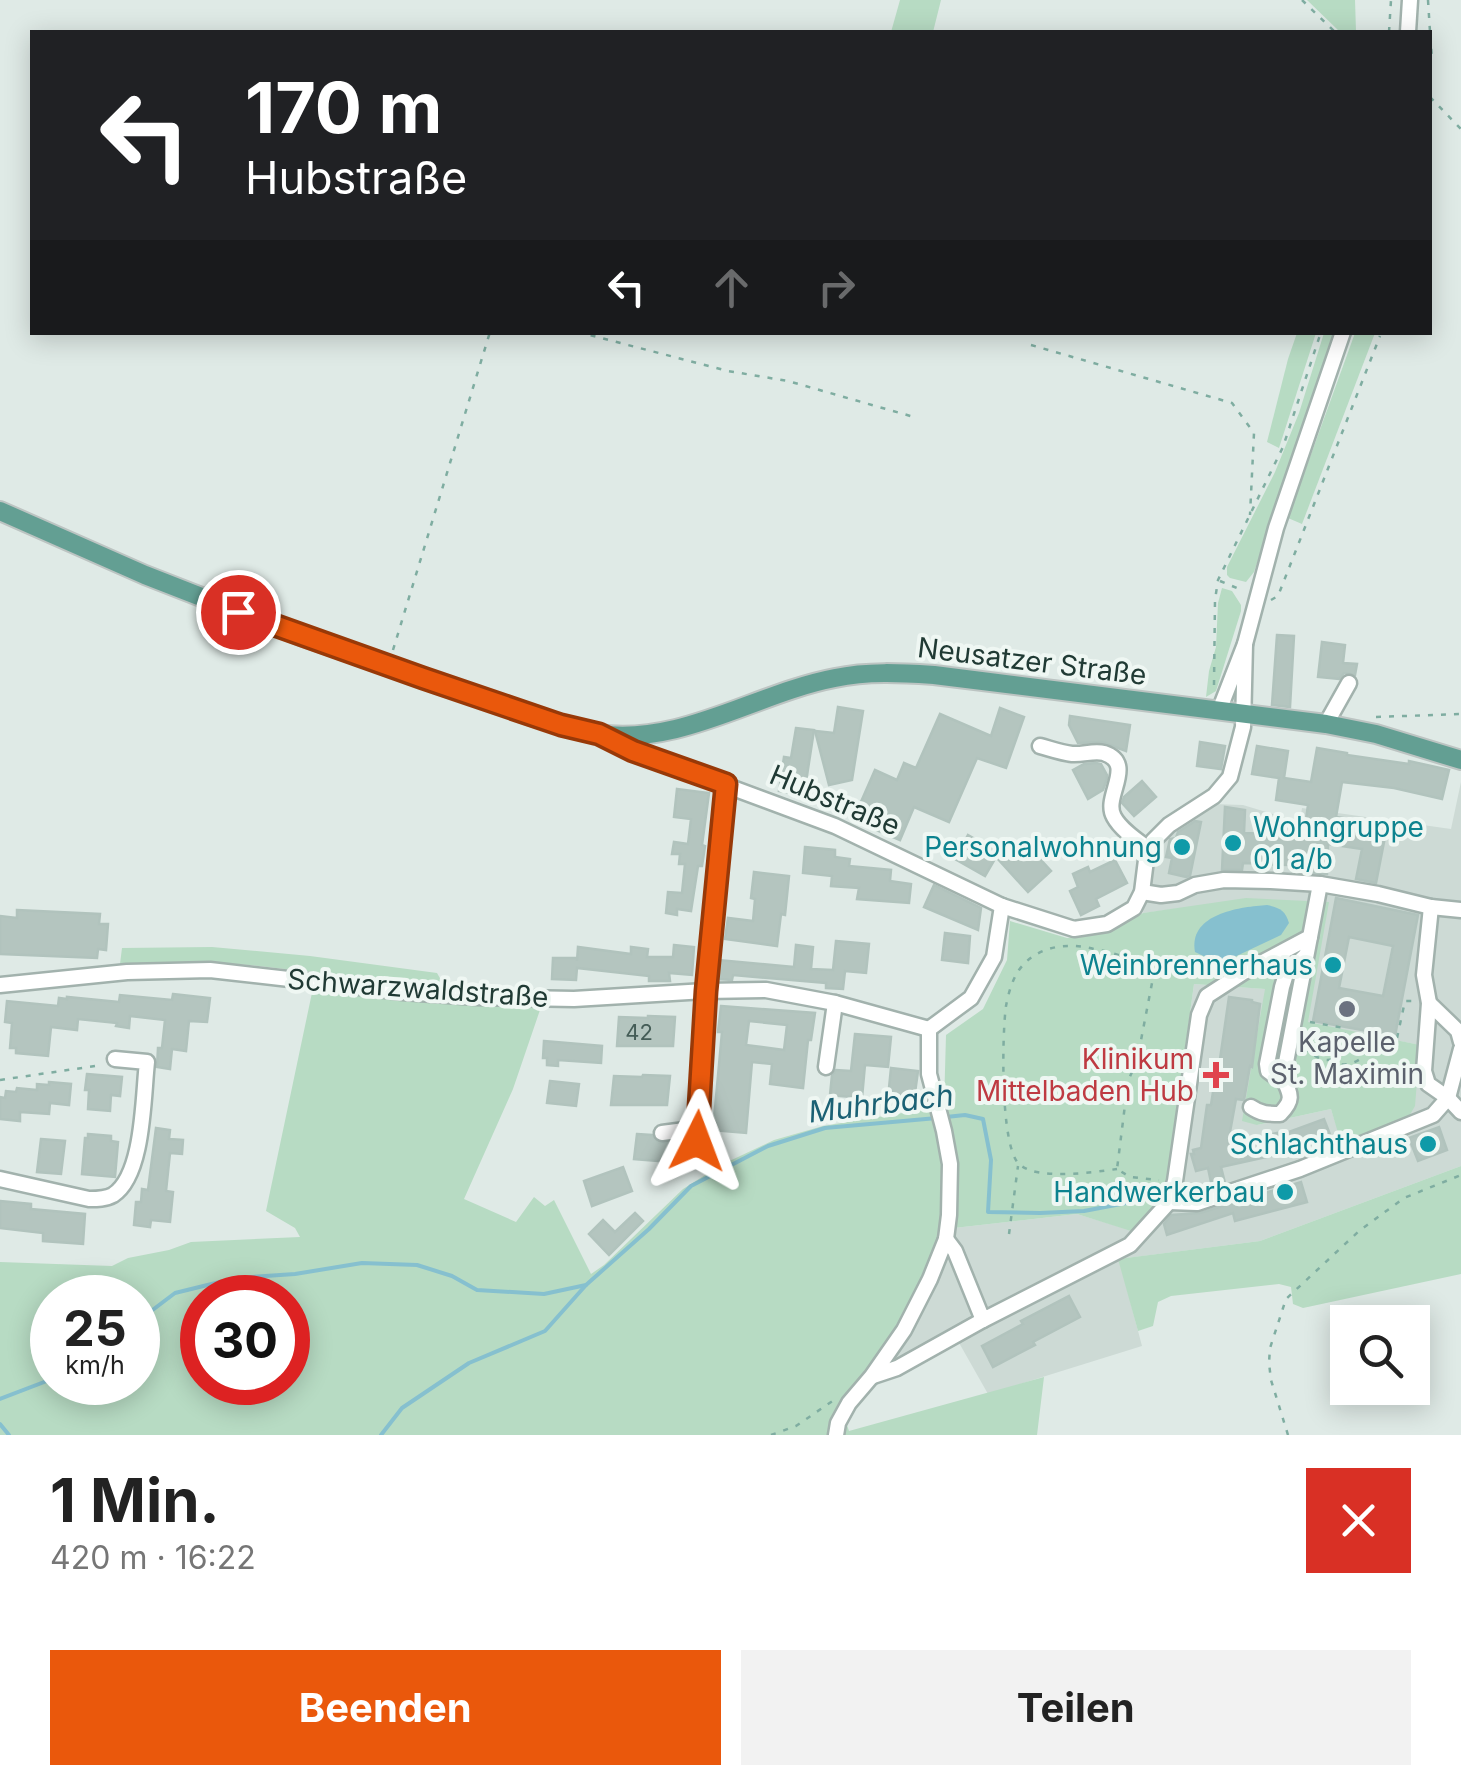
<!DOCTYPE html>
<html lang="de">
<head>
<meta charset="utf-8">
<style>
	:root { --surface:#fff; --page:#f2f2f2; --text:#222; --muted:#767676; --accent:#ea580c }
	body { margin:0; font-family:Inter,sans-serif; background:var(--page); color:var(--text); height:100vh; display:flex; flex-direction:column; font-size:38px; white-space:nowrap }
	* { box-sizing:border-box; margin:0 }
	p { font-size:32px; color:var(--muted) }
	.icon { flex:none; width:55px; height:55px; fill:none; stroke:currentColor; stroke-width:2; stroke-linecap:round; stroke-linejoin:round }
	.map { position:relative; height:1435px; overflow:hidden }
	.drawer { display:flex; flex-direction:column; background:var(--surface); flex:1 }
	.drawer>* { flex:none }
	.banner { position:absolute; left:30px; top:30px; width:1402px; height:305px; border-radius:0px; box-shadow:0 5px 25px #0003; background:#202124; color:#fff; overflow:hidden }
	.controls { position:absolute; left:1330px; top:1305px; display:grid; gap:20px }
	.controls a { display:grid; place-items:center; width:100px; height:100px; border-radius:0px; background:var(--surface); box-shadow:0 5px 25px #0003; font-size:50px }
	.speed { position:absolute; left:30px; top:1275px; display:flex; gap:20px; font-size:50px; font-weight:700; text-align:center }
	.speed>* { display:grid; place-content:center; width:130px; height:130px; border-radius:50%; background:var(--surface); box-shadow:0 5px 25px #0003; line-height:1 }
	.speed small { font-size:25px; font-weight:400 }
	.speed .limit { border:15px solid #d22; background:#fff; color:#111 }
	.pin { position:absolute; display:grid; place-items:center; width:85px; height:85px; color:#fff; margin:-42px; border:5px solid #fff; border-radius:50%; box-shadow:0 2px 10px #0007 }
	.me { position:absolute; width:110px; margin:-55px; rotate:3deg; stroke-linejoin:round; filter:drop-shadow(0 0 8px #0008) }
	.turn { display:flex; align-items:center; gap:35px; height:210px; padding:0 50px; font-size:45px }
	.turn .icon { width:130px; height:130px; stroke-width:2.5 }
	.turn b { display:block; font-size:70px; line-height:85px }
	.lanes { display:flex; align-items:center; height:95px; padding:0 50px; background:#0003; justify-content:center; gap:50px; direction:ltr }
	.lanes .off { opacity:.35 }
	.round { display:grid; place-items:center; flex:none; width:105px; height:105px; border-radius:0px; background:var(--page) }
	.overview { display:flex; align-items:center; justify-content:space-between; height:170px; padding:0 50px }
	h1 { font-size:60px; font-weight:700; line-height:75px }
	.action { display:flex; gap:20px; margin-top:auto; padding:20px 50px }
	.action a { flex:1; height:115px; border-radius:0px; background:var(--accent); color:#fff; font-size:40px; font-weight:700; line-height:115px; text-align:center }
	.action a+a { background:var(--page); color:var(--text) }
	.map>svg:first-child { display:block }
</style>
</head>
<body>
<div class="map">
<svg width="1461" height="1435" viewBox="0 0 1461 1435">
	<rect width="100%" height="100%" fill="#dfeae6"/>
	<path fill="#cddad5" d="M1461,782V1166L1260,1241L1119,1259L1142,1346L988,1394L958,1341L900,1370L892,1354L954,1228L1077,1214L1130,1230L1154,1209L1167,1180L1194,984L1266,989L1257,1125L1331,1109L1342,1143L1420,1045L1308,1023L1183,908L1143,913L1153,852L1164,831L1212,804L1243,805L1300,822L1302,808L1451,829Z"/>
	<g fill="#b7dbc3" fill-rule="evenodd">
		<path d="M900,0H941L933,32H891Z"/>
		<path d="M1307,0H1355L1356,32H1340Z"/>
		<path d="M1297,333H1316L1279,448L1267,442L1288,359Z"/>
		<path d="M1324,333H1335L1254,572L1246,582L1230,578L1227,575V567L1275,472L1299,413Z"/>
		<path d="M1355,333H1375L1302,524L1288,518Z"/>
		<path d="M1222,588L1232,591L1241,605V611L1216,691L1206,697L1209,671L1216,647L1218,603Z"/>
		<path d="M1246,898L1329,902L1308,1022L1420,1045L1415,1106L1408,1118L1341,1143L1331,1109L1257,1125L1242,1121L1265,989L1194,984L1167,1180L1154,1209L1131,1231L1077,1214L954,1228L944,1106L946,1035L983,1009L1007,960L1010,921L1067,938L1109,932L1143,913Z"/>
		<path d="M212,947L310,956L437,973L445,987L249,965L198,962L120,964L122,948Z"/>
		<path d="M313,988L396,999L541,1007L513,1089L464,1199L516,1222L534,1197L545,1206L554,1200L591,1274L604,1265L683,1189L721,1165L774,1140L823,1126L933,1108C943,1148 948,1190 941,1232C936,1264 911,1310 892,1337C876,1359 854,1381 842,1406C837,1415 834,1425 831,1435H0V1262L112,1266L128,1258L169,1250L191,1242L300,1237L295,1228L266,1211ZM52,1298H138V1382H52ZM202,1298H288V1382H202Z"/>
		<path d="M1461,1166V1274L1303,1308L1293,1304L1291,1287L1279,1284L1171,1296L1158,1302L1153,1326L1138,1331L1118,1259L1260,1241Z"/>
		<path d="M1044,1377L1037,1435H842L845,1419L849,1431Z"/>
	</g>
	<path fill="#86c0cf" d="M1267,905C1280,908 1285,910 1289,923L1281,935L1228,960L1214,961L1195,952C1188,914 1239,907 1267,905Z"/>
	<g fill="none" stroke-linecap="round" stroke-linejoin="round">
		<g stroke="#86c0cf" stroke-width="4">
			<path d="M946,1117L965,1115L983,1119L991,1160L988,1212L1040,1213L1084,1211L1142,1200"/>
			<path d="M138,1321L175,1293L236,1278L295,1274L362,1263L417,1265L452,1276L477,1290L544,1294L586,1285L649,1229L691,1186L768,1146L825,1128L937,1118"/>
			<path d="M0,1399L52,1379"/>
			<path d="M0,1424L9,1435"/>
			<path d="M381,1435L402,1408L469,1363L545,1331L586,1285"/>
		</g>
	</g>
	<g fill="#b4c5bf" stroke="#b1c3bd" stroke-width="2.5" fill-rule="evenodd">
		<path d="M1277,635L1294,636L1290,707L1272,705Z"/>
		<path d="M1322,642L1345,645L1343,663L1357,664L1355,675L1344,673L1339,679L1318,677Z"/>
		<path d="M838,707L863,711L852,780L829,785L815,731L834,733Z"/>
		<path d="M1000,708L1024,717L1006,768L977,758L949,822L914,807L900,840L853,820L875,770L897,780L904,763L916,768L940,714L991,736Z"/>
		<path d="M1070,716L1130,725L1126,751L1102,742L1078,743L1069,725Z"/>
		<path d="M796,728L814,730L804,795L779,791L784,757L791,758Z"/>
		<path d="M1200,742L1225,746L1221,769L1197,766Z"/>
		<path d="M1257,746L1288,751L1284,778L1311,782L1317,748L1347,753V755L1409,764V761L1449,770L1442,799L1394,788L1342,782L1336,817L1343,818L1341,829L1385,837L1376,883L1356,879L1362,849L1328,844L1327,874L1311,873V866L1243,863L1242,870H1222L1225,807L1245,810L1244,833L1304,835L1308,805L1276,800L1279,778L1252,774Z"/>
		<path d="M1096,763L1101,764L1107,775V779L1103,790L1088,799L1073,770L1084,764Z"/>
		<path d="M1142,781L1156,797L1134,816L1122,803L1124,797Z"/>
		<path d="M677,789L709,793L702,845L705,846L702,866H698L691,911L677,909V915L666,913L668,892L682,893L685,864H679L680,854H672L674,842L688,844L691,819L674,817Z"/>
		<path d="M1195,821L1201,822L1190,876L1186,877L1169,873L1172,858L1166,857L1170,839L1176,838L1178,832Z"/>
		<path d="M968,835L1014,861L1029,847L1051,871L1028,892L996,857L985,876L955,859Z"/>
		<path d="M805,847L835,850V857L850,859L849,866L891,870L890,881L911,884L909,903L857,899L859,888L831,886L832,876L803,873Z"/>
		<path d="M1115,860L1127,883L1096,899L1099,906L1081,915L1070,891L1078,887L1073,874L1088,867L1090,872Z"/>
		<path d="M754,872L789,876L785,915L781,914L777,946L725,939L728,918L753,921L755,899L751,898Z"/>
		<path d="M934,885L981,908L978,930L924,907Z"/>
		<path d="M1336,898L1418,915L1395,1036L1313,1021ZM1349,937L1393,946L1383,996L1339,988Z"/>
		<path d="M17,910L100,914L99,924H108L106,950L98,949L97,958L0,954V916L17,918Z"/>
		<path d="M945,933L970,936L968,963L942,960Z"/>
		<path d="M836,941L869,944L866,973L845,971L843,989L826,988V983L733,975L732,980L717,979L719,960L794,967L796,945L813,947L811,969L833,970Z"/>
		<path d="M674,945L694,947L692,975L669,973L670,981H649V976L577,968L576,980L552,979L553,958H577V961L578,947L631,954V947L648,949L647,957H673Z"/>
		<path d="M173,994L210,998L207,1022L189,1021L186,1051L172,1049L170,1069L157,1067L158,1048H162L165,1020L130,1016L129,1028L116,1026L117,1023L78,1019L77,1030L51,1027L48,1056L16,1053V1048H10L12,1023L5,1022L7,1001L58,1006L59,998L67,999V997L119,1002L120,995L172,1000Z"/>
		<path d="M1229,997L1252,1000V1002L1260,1004L1252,1067L1250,1066L1244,1100L1236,1099L1228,1143L1277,1133L1278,1136L1324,1119L1331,1137L1293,1151L1221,1167L1225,1183L1212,1187L1208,1168L1196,1171L1191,1154H1194L1193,1150L1201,1148L1207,1105H1211L1215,1079L1217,1080Z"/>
		<path d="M721,1006L815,1013L811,1040H808L803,1088L770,1084L772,1064L752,1062L746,1133L713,1130L722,1032H718ZM749,1021L787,1025L784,1050L746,1045Z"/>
		<path d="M648,1016L675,1017L673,1046H617L619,1017L648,1018Z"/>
		<path d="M855,1034L891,1037L888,1067L865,1065L862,1098L830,1095L832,1075L836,1070L851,1071Z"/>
		<path d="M544,1041L602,1046L601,1063L558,1060V1066L547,1065V1058H543Z"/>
		<path d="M891,1068L918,1071L914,1100L888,1098Z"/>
		<path d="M87,1074L122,1077L120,1096L111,1095L110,1111L88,1109L89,1090H85Z"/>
		<path d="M643,1075L670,1076L667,1105H611L614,1076L642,1077Z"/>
		<path d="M550,1081L579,1084L576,1106L547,1103Z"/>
		<path d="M49,1082L71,1084L69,1105L50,1103L49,1114L20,1112V1121L0,1119V1097L5,1098L6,1091L16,1092L17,1088L37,1090V1084L49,1085Z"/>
		<path d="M1439,1127L1447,1150L1418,1161L1409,1138Z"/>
		<path d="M156,1128L170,1130L169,1139L183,1140L182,1154L170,1153L166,1191L173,1192L170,1222L151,1220L150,1227L134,1225L136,1202H141L142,1189L148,1190Z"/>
		<path d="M88,1134L111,1136V1141L118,1142L115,1177L82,1174L85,1138H88Z"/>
		<path d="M637,1134L652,1135L659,1143L672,1142L670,1162L634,1159Z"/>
		<path d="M41,1139L65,1141L61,1174L37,1172Z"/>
		<path d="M623,1167L632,1191L592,1206L584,1181Z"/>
		<path d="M1301,1182L1307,1202L1235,1221L1233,1213L1167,1235L1164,1224L1171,1215L1200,1213Z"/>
		<path d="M0,1201L31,1204V1209L85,1214L83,1244L43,1241V1233L0,1228Z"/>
		<path d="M635,1213L643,1221L609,1255L589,1234L603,1220L615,1232Z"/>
		<path d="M1069,1296L1080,1317L1033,1342L1035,1345L993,1367L982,1346L1023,1324L1021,1321Z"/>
	</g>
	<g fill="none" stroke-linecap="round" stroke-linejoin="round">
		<defs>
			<g id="minor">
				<path d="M1408,32L1410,0"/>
				<path d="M1219,711L1245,644L1276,528L1343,332"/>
				<path d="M1326,724L1349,683"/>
				<path d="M604,737L633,751L835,826L1002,906L1074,929L1107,924L1134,908L1142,892L1146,860L1153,841L1169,825L1214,796L1230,777L1243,727L1245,644"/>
				<path d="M1040,746C1051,749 1062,753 1072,754C1083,755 1094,750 1104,753C1137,764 1102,797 1114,817C1121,830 1138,841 1150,850"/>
				<path d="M1142,892L1161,895L1178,893L1195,885L1224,880L1271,881L1320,884L1378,894L1431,907L1461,910"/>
				<path d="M1431,907L1424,975L1429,1003L1424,1071L1428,1084L1448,1098L1461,1112"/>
				<path d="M0,985L127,972L210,970L403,992L477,997L574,999L705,991L766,990L835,1003L929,1029"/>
				<path d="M1429,1003L1458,1031L1461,1042"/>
				<path d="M929,1029L971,998L994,957L1002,906"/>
				<path d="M826,1067L835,1003"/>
				<path d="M1283,1078L1276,1077L1268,1071L1267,1064L1282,987L1286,974L1305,956"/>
				<path d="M1251,1107C1261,1114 1268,1114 1280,1114C1294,1100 1291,1095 1283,1078L1310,937"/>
				<path d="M662,1133L685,1130L697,1141"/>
				<path d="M703,1150L697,1141L705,991L726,784"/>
				<path d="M0,1179L89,1199C97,1199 106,1199 113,1195C144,1175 143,1096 147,1062L115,1059"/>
				<path d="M1169,1202L1197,1203L1300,1169L1433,1115L1448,1098L1461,1049"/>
				<path d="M946,1239L955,1251L983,1320L1130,1245L1169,1202L1175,1181L1199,1015L1207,996L1244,972L1310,937L1320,884"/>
				<path d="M873,1376L897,1368L983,1320"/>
				<path d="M836,1435L838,1423L849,1403L872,1376L904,1330L930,1279L946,1239L949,1215L950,1164L944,1131L929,1074V1029"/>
			</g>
			<path id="major" d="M0,511L145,575L301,636L561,725C573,728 586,733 598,734C682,746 756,693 835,678C868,671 901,673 934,675L1326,724L1376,734L1461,760"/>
		</defs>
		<use href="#minor" stroke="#a2b2ad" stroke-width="19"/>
		<use href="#major" stroke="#bcc4c2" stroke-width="22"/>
		<g stroke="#7fada1" stroke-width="2.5" stroke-dasharray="5 8" stroke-linecap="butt">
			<path d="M1302,0L1335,32"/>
			<path d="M1428,0L1430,32"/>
			<path d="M1389,32L1391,0"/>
			<path d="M1430,36L1432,58L1430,63"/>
			<path d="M1430,97L1461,129"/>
			<path d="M578,332L728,371L788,381L914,417"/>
			<path d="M1031,345L1232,403L1254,433L1250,515"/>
			<path d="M1220,581L1244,591"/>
			<path d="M1271,600L1278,596L1380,336"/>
			<path d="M393,650L490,332"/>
			<path d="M1214,685L1215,600L1218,580L1283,447L1321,332"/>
			<path d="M1376,717L1461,714"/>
			<path d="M1310,1022L1344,1028L1346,1046"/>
			<path d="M1305,1038C1324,1035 1323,1046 1328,1061C1340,1067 1354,1065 1364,1056L1366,1047L1360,1042"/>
			<path d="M1327,1046L1336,1038L1338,1028"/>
			<path d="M1304,1048C1338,1076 1337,1048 1365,1037C1374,1033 1387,1037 1397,1038L1405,1001H1413"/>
			<path d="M0,1080L102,1065"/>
			<path d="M1117,1169C1094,1172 1037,1181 1019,1164C1000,1146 1002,1034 1006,1006C1008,995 1012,980 1019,970C1036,946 1067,942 1094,949C1115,953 1133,958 1150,972L1152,983L1137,1061L1128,1081L1117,1169L1130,1177L1159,1180"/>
			<path d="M1009,1234L1018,1166"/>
			<path d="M771,1435L796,1426L834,1400"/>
			<path d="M1288,1435L1271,1380L1269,1363L1270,1348L1286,1299L1359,1231L1404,1198L1461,1175"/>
		</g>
		<use href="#minor" stroke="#fff" stroke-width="14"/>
		<use href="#major" stroke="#639f93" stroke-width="18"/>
	</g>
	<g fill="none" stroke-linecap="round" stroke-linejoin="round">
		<defs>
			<path id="route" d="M238,612L423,678L561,725L599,734L633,751L726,784L706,991L697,1141"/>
		</defs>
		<use href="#route" stroke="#983908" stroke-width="25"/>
		<use href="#route" stroke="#ea580c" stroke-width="18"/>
	</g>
	<g fill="#0f9aa8" stroke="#eff7f3" stroke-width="4">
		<circle cx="1233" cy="843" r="10"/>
		<circle cx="1182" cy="847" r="10"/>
		<circle cx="1333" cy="965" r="10"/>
		<circle cx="1428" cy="1144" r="10"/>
		<circle cx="1285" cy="1192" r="10"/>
	</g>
	<circle fill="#6b7280" stroke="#eff7f3" stroke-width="4" cx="1347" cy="1009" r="10"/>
	<path fill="#e0444e" stroke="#eff7f3" stroke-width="4" d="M1211 1060h10v10h10v10h-10v10h-10v-10h-10v-10h10z"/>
	<g text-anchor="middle" stroke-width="8" stroke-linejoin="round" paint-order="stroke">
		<g font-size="22" fill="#455d57">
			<text x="639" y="1040">42</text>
		</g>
		<g font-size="28" fill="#203a34" stroke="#eff7f3">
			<text transform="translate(1032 661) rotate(7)" y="10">Neusatzer Straße</text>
			<text transform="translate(835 800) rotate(23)" y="10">Hubstraße</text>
			<text transform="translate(418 988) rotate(4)" y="10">Schwarzwaldstraße</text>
		</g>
		<g font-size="28" fill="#0d838f" stroke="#eff7f3" text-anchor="end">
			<text x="1253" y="837" text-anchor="start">Wohngruppe<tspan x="1253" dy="32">01 a/b</tspan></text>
			<text x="1162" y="857">Personalwohnung</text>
			<text x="1313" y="975">Weinbrennerhaus</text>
			<text x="1408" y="1154">Schlachthaus</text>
			<text x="1265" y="1202">Handwerkerbau</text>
		</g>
		<g font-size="28" fill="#5b616d" stroke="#eff7f3">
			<text x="1347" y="1052">Kapelle<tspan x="1347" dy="32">St. Maximin</tspan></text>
		</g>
		<g font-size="28" fill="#be3a42" stroke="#eff7f3" text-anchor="end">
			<text x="1194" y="1069">Klinikum<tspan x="1194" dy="32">Mittelbaden Hub</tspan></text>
		</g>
		<g font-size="30" font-style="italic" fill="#1b6174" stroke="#eff7f3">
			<text transform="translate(881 1104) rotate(-7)" y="10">Muhrbach</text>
		</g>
	</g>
</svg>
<div class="controls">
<a><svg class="icon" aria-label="search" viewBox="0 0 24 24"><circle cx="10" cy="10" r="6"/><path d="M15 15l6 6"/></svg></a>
</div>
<div class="speed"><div>25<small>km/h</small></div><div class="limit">30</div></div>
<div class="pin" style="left:238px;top:612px;background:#d93025"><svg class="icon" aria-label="arrive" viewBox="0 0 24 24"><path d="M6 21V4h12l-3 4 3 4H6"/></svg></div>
<svg class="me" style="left:697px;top:1141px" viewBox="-20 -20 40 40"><path d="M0-17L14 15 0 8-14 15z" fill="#ea580c" stroke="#fff" stroke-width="4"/></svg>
<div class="banner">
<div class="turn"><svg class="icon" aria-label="left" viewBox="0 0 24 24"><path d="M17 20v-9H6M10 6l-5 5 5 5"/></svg><div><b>170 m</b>Hubstraße</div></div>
<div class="lanes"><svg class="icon" aria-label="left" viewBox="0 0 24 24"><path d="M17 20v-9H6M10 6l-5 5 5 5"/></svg><svg class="icon off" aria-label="ahead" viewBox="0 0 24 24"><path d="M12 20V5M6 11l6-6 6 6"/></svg><svg class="icon off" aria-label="right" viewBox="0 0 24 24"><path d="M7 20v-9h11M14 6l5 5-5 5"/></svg></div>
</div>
</div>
<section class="drawer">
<div class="overview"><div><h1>1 Min.</h1><p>420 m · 16:22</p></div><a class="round" style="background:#d93025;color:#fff"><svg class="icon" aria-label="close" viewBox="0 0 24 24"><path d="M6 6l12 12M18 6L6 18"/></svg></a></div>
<div class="action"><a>Beenden</a><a>Teilen</a></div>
</section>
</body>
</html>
